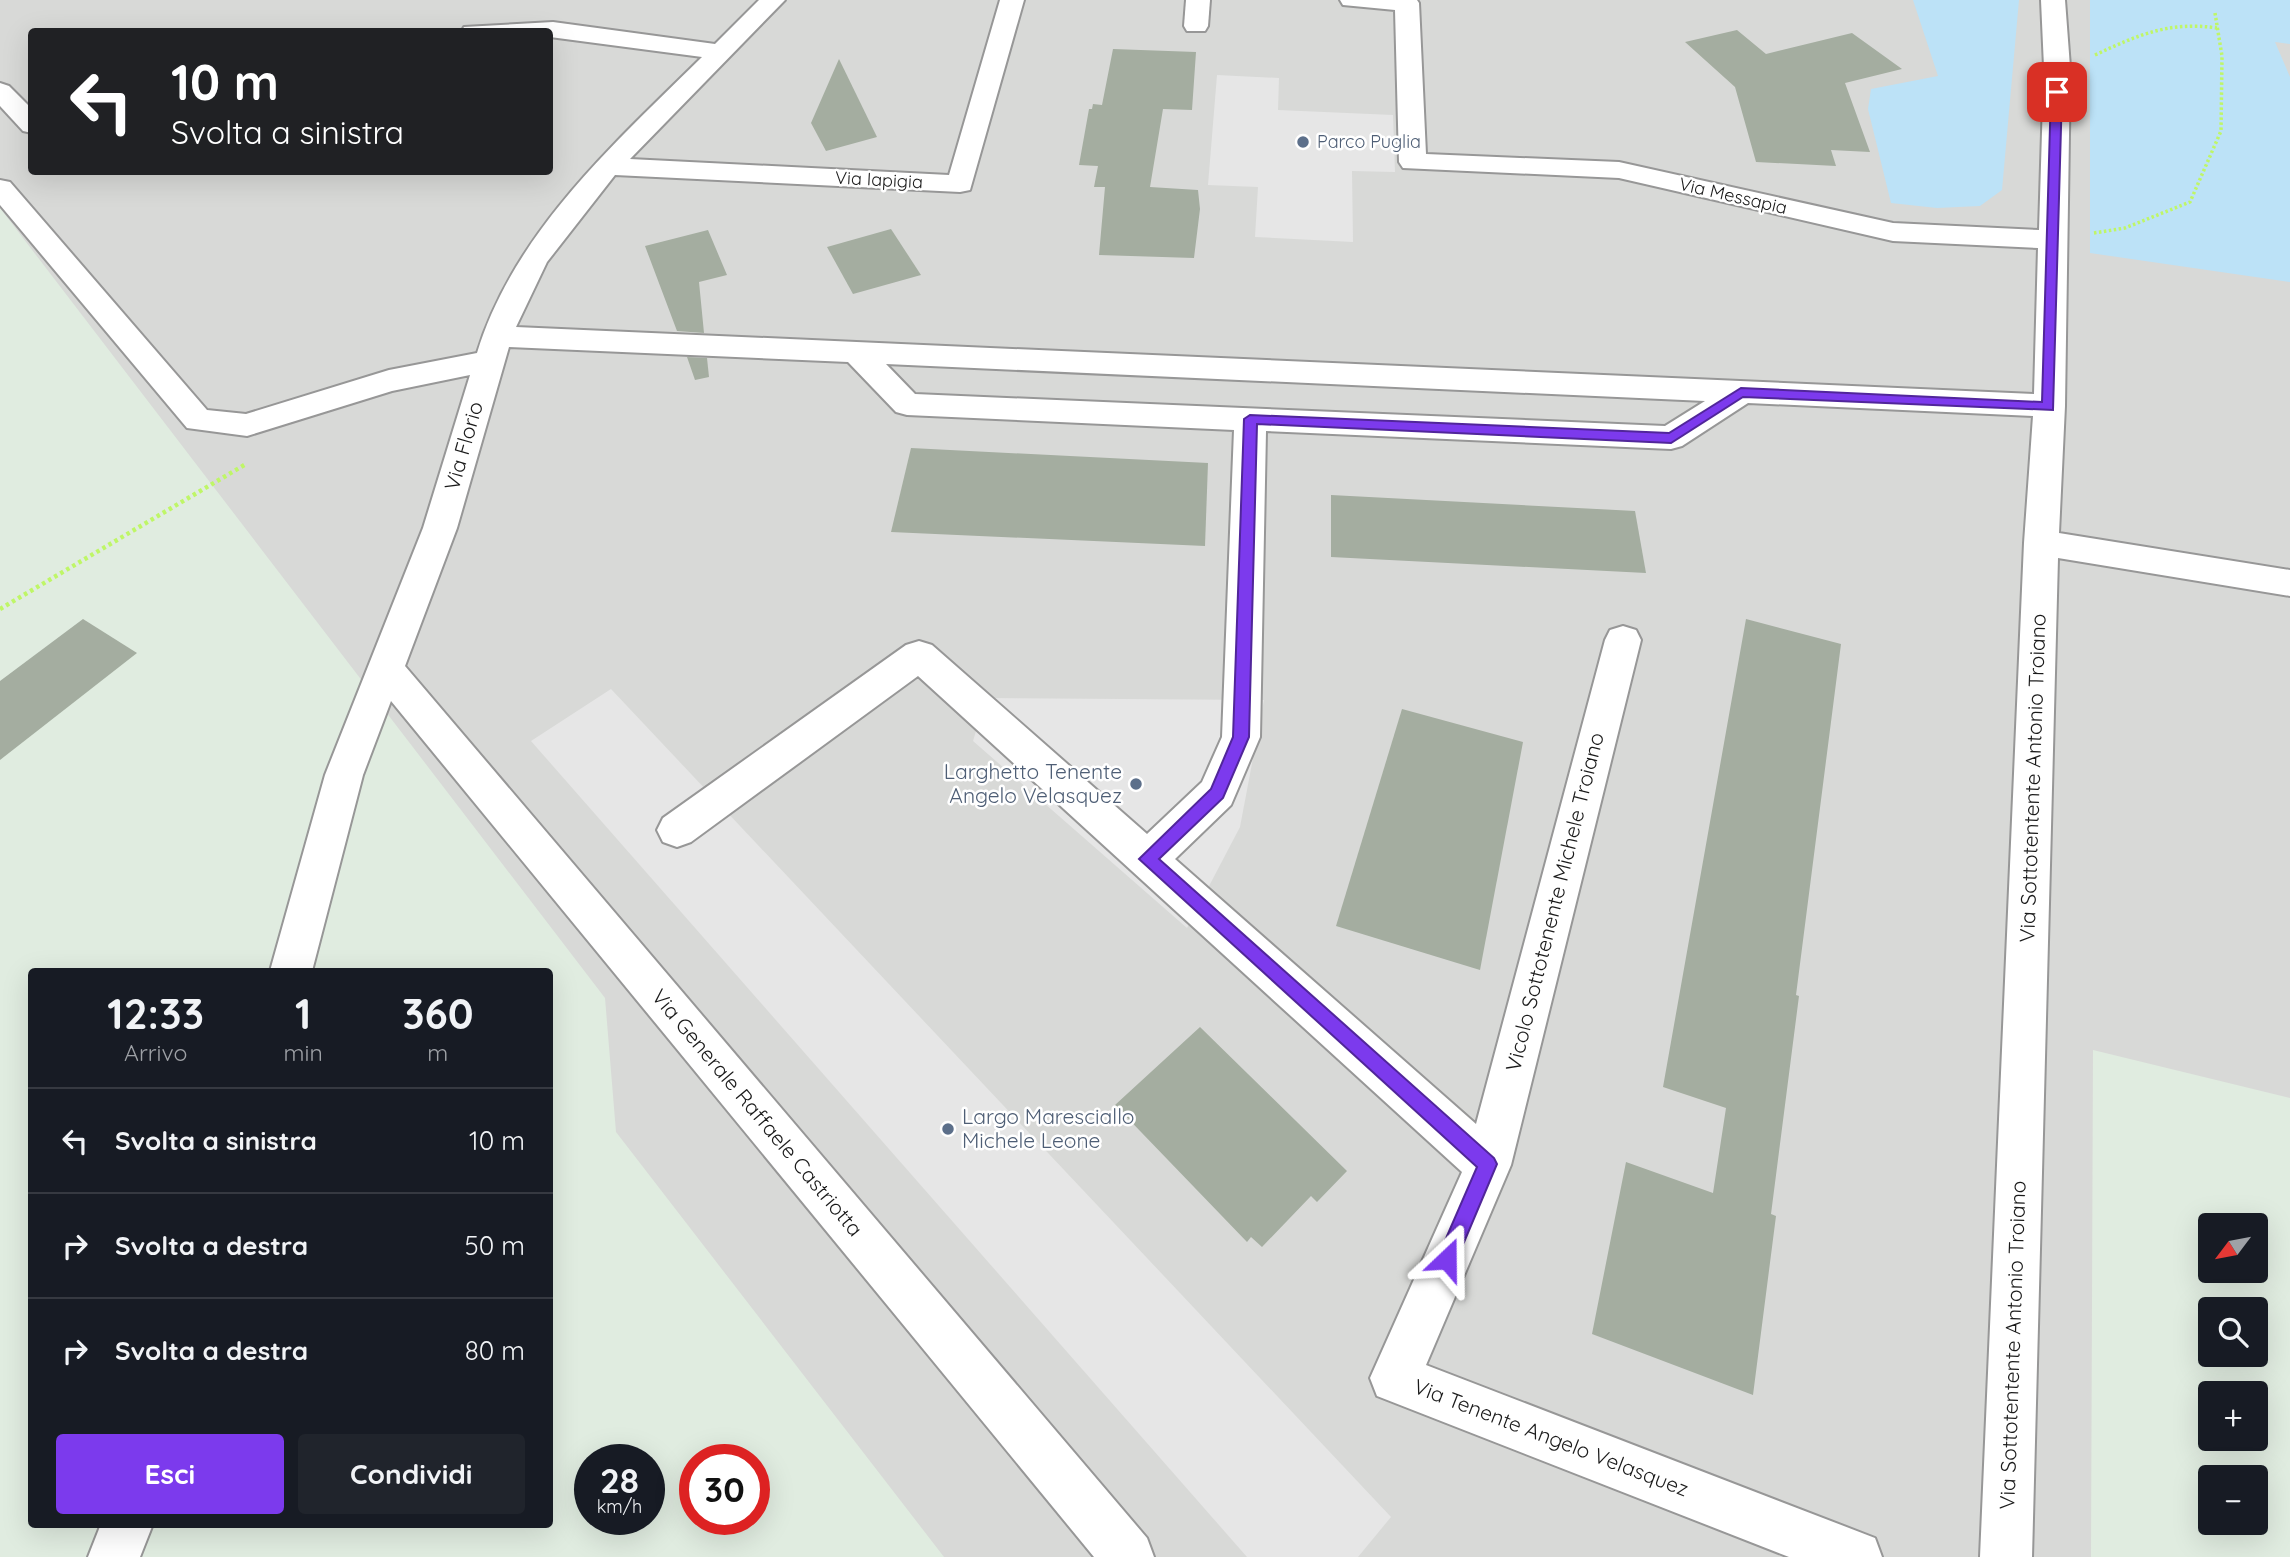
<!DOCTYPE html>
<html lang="it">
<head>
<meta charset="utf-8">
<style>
	:root { --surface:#171b24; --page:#20242c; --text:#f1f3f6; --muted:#9ea1a6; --line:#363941; --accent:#7c3aed }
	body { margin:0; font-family:Quicksand,sans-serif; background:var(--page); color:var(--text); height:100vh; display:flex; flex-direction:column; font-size:26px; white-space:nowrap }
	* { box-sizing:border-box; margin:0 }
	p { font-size:23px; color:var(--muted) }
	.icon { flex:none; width:38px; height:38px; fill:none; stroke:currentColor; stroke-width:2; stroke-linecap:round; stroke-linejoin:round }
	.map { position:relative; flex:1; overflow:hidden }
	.side { position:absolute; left:28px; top:968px; width:525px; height:560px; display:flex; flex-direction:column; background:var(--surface); border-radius:7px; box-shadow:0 7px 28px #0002 }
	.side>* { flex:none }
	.guide { position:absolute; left:28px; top:28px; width:525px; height:147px; border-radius:7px; box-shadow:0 7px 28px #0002; background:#202124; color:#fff; overflow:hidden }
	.needle { width:46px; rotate:238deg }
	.buttons { position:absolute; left:2198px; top:1213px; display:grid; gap:14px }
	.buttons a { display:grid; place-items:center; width:70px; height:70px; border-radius:7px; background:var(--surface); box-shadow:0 7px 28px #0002; font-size:35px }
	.speed { position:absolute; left:574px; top:1444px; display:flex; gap:14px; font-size:35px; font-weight:700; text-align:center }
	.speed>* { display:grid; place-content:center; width:91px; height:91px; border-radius:50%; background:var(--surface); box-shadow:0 7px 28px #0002; line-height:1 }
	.speed small { font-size:18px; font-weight:400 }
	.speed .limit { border:10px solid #d22; background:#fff; color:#111 }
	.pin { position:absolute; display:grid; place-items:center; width:60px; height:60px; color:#fff; margin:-30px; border-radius:14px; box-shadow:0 4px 10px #0006 }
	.me { position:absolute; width:77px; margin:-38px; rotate:23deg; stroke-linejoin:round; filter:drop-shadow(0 0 5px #0008) }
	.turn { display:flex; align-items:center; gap:24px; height:147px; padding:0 28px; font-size:32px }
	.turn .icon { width:91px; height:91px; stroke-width:2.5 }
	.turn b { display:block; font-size:49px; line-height:60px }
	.eta { display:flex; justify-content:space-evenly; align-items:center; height:119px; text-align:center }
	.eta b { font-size:42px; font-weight:800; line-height:49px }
	.button { display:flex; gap:14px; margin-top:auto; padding:14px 28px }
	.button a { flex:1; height:80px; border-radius:7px; background:var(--accent); color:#fff; font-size:28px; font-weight:800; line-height:80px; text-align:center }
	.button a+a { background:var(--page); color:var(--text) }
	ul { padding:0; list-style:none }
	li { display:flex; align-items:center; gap:21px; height:105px; padding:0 28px; border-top:2px solid var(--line) }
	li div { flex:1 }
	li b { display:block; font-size:26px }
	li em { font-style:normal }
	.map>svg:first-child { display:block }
</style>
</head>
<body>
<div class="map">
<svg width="2290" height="1557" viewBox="0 0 2290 1557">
	<rect width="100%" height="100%" fill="#e0ece0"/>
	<path fill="#d8d9d7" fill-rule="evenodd" d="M0,0H2290V1098L2093,1050L2091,1557H944L616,1132L605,998L0,208ZM32,32H550V172H32Z"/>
	<g fill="#bce2f7">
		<path d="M1913,0H2019L2002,190L1980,206L1937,208L1891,203L1868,109L1871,89L1938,76Z"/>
		<path d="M2090,0H2290V44L2275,42L2290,77V282L2090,253Z"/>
	</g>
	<g fill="#e6e6e6">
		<path d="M1217,75L1279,78L1278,110L1393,115L1395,172L1352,171L1353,242L1255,237L1258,187L1208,185Z"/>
		<path d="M611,689L1391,1517L1358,1557H1247L531,741Z"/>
		<path d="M986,698L1264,700L1240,827L1187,928L973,741Z"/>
	</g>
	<g fill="#a4ada0">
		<path d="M1737,30L1766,54L1852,33L1902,69L1845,83L1870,152L1831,150L1836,166L1756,162L1735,87L1685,42Z"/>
		<path d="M1113,49L1196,52L1192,110L1163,109L1150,187L1198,190L1200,209L1194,258L1099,255L1105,187H1094L1098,166L1079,165L1089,109H1092L1093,104L1102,105Z"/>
		<path d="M839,59L877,137L826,151L811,123Z"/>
		<path d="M891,229L921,275L853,294L827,247Z"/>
		<path d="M708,230L727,275L699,282L704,333L677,331L645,246Z"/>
		<path d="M687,357L707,358L709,377L695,380Z"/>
		<path d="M911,448L1208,463L1205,546L891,532Z"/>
		<path d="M1331,495L1635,511L1646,573L1331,557Z"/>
		<path d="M83,619L137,653L0,760V681Z"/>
		<path d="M1746,619L1841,644L1796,995L1799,996L1771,1214L1776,1216L1753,1395L1592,1334L1626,1162L1713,1193L1726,1108L1663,1087Z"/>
		<path d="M1402,709L1523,742L1480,970L1336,926Z"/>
		<path d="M1200,1027L1347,1171L1317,1202L1311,1196L1262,1247L1251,1237L1247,1242L1115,1105Z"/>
	</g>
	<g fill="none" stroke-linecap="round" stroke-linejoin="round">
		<defs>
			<g id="minor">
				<path d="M759,0H785L630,159L949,175L1000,0H1024L970,190L960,192L615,175L547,262L516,327L2034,394L2038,248L1893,241L1619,178L1403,168L1399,162L1395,10L1343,5L1340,0H1417L1419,3L1426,154L1619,162L1893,223L2039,230L2044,67L2041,0H2065L2070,67L2065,406L2059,533L2290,570V596L2058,558L2032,1557H1980L2024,543L2033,416L1748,403L1682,446L1671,449L1266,431L1260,737L1231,805L1175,859L1476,1124L1605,640L1610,630L1623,626L1636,630L1641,640L1511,1165L1426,1365L1875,1538L1882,1557H1789L1377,1396L1370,1378L1462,1172L918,676L691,842L677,847L663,842L657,830L663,818L906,645L919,641L932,645L1147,834L1202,782L1222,737L1234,430L907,415L896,412L848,362L509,347L457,528L405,666L1147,1538L1154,1557H1094L391,701L363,775L312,971H270L325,775L423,528L470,375L392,391L247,436L187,428L0,205V180L10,182L207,410L246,414L389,370L477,353C514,232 615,143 702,57L550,37V32H461L464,27L553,22L715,44ZM886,364L1705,401L1665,426L915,394Z"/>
				<path d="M1186,0H1210L1208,26L1205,31H1187L1184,26Z"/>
				<path d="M0,83L9,86L32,109V133L23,131L0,106Z"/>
				<path d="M101,1524H153L140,1557H88Z"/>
			</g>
		</defs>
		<use href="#minor" stroke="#979797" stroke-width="4"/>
		<g stroke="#bff667" stroke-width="3.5" stroke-dasharray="2.5 2.5" stroke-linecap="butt">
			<path d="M2095,55C2138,35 2169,21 2217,28"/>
			<path d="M2094,233L2125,228L2190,202L2221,131L2222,56L2215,13"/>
		</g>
		<path stroke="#bff667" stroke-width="4.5" stroke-dasharray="3.5 3.5" stroke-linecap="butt" d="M0,609L246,464"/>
		<use href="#minor" fill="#fff" fill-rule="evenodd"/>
	</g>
	<path fill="#7c3aed" stroke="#51269a" stroke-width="2" d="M2057,89L2062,92L2053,410L1743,397L1671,443L1257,424L1249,737L1223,798L1159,859L1494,1158L1497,1164L1454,1266L1447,1269L1440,1266L1437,1259L1477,1167L1139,859L1211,789L1233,737L1244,419L1250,415L1669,433L1741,388L2042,402L2051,92Z"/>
	<g fill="#5c6f8a" stroke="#fff" stroke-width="2.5">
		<circle cx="1303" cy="142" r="7"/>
		<circle cx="1136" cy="784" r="7"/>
		<circle cx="948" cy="1129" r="7"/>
	</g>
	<g text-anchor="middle" stroke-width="5" stroke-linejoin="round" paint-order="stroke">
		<g font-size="18" fill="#4e5e75" stroke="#fff" text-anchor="start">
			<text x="1317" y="148">Parco Puglia</text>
		</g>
		<g font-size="18" fill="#1a1a1a" stroke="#fff">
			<text transform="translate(879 180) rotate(3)" y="6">Via Iapigia</text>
			<text transform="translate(1733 196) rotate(13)" y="6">Via Messapia</text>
		</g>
		<g font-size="21" fill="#1a1a1a" stroke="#fff">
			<text transform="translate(464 446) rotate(-74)" y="7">Via Florio</text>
			<text transform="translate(2033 778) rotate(-88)" y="7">Via Sottotentente Antonio Troiano</text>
			<text transform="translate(1555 902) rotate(-76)" y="7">Vicolo Sottotenente Michele Troiano</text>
			<text transform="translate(757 1113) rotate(50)" y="7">Via Generale Raffaele Castriotta</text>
			<text transform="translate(2013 1345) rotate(-88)" y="7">Via Sottotentente Antonio Troiano</text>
			<text transform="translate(1551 1438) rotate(21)" y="7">Via Tenente Angelo Velasquez</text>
		</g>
		<g font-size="21" fill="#4e5e75" stroke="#fff" text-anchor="end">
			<text x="1122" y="779">Larghetto Tenente<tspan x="1122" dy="24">Angelo Velasquez</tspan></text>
			<text x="962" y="1124" text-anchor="start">Largo Maresciallo<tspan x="962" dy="24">Michele Leone</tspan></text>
		</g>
	</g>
</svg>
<div class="buttons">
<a><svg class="needle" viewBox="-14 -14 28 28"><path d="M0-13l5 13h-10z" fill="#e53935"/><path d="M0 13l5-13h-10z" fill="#9ea1a6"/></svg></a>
<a><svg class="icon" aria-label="search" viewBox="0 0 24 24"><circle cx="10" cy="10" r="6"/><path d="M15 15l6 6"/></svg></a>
<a>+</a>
<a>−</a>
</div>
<div class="speed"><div>28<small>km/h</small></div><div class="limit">30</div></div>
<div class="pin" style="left:2057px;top:92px;background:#d93025"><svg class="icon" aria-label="arrive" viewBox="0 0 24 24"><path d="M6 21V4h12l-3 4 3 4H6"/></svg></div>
<svg class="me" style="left:1447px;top:1259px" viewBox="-20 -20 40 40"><path d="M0-17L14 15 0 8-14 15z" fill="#7c3aed" stroke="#fff" stroke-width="4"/></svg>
<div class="guide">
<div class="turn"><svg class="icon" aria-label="left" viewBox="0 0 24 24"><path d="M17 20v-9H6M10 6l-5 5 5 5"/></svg><div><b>10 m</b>Svolta a sinistra</div></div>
</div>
<section class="side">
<div class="eta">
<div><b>12:33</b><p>Arrivo</p></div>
<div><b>1</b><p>min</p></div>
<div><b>360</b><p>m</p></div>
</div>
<ul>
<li><svg class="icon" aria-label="left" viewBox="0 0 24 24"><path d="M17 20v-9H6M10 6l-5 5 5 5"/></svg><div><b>Svolta a sinistra</b></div><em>10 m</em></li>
<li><svg class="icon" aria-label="right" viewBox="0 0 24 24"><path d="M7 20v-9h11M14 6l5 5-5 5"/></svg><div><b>Svolta a destra</b></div><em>50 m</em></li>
<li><svg class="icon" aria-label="right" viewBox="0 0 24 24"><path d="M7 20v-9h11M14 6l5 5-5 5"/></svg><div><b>Svolta a destra</b></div><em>80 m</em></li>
</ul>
<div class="button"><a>Esci</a><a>Condividi</a></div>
</section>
</div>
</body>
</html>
